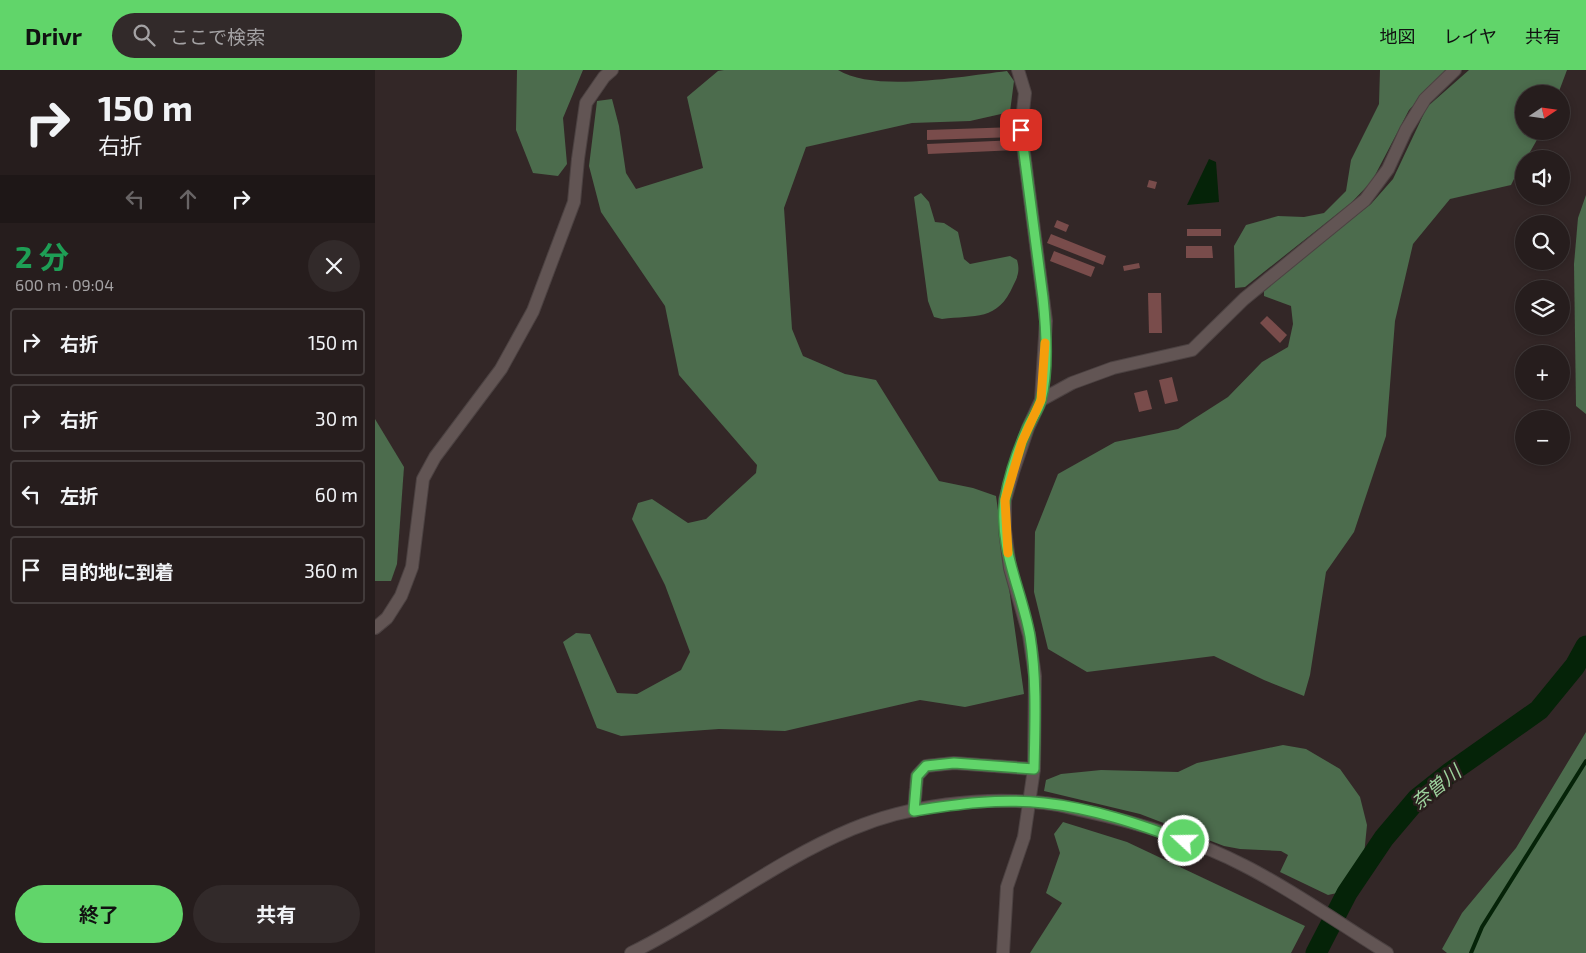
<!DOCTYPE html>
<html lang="ja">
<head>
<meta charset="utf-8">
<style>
	:root { --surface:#261d1d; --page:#322a2a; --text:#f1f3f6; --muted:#a4a2a4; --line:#423b3b; --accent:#61d56a }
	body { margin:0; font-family:"Exo 2","Noto Sans JP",sans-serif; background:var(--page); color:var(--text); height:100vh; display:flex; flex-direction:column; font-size:19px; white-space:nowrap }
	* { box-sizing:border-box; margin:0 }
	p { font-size:16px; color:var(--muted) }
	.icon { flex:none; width:28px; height:28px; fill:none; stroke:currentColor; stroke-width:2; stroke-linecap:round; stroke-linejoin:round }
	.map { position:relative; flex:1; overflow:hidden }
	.side { display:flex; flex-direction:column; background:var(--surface); width:375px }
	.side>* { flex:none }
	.banner { background:#261d1d; color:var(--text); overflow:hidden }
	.needle { width:32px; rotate:77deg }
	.fabs { position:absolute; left:1140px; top:15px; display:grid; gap:10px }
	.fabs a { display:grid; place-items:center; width:55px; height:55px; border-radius:50%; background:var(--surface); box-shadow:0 2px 8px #0003,0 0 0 1px var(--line); font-size:25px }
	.pin { position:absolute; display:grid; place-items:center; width:42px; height:42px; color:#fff; margin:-21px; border-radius:10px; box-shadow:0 2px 8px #0006 }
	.me { position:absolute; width:55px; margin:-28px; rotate:291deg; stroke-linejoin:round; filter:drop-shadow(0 0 4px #0008) }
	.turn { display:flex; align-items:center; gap:18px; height:105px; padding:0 15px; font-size:22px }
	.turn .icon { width:65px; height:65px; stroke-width:2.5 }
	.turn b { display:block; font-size:35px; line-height:42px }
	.lanes { display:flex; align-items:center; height:48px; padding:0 15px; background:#0003; justify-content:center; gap:25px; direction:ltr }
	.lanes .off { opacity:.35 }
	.round { display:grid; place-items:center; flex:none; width:52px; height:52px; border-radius:26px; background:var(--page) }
	.headline { display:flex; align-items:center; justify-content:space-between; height:85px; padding:0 15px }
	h1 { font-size:30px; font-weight:700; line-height:38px; color:#1e9e55 }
	.cta { display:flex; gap:10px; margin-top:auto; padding:10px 15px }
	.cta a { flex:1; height:58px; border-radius:30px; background:var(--accent); color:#111; font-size:20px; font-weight:700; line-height:58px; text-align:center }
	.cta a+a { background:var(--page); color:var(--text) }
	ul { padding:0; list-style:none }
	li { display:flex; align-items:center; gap:15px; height:68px; margin:0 10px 8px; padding:0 5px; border:2px solid var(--line); border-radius:5px }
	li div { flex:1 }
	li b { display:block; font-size:19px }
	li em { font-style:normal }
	header { display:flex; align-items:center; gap:30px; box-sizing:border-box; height:70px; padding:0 25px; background:var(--accent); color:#111 }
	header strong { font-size:24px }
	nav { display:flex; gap:28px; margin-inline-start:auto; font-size:18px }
	.search { width:350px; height:45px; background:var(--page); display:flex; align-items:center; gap:12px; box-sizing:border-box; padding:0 18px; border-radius:28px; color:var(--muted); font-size:19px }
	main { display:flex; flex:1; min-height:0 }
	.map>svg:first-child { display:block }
</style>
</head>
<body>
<header>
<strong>Drivr</strong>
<div class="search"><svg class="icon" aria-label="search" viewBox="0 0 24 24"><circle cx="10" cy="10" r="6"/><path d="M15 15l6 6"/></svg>ここで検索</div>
<nav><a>地図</a><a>レイヤ</a><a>共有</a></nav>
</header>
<main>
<section class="side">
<div class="banner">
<div class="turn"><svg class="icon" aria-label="right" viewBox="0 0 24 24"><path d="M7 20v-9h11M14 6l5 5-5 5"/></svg><div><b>150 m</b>右折</div></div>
<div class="lanes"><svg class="icon off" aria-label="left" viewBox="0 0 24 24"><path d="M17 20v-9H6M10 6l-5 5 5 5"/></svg><svg class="icon off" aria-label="ahead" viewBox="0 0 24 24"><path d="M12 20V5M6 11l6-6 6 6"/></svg><svg class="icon" aria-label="right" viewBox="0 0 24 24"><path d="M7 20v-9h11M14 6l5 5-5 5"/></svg></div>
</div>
<div class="headline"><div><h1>2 分</h1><p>600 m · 09:04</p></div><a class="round"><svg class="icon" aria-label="close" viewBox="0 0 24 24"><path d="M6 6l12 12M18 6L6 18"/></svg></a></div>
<ul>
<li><svg class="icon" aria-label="right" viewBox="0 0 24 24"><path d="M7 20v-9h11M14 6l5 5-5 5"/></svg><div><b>右折</b></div><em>150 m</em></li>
<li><svg class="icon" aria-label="right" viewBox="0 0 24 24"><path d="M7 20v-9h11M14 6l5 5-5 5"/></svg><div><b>右折</b></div><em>30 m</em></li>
<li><svg class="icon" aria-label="left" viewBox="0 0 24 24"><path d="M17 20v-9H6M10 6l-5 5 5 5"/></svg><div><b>左折</b></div><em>60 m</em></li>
<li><svg class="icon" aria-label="arrive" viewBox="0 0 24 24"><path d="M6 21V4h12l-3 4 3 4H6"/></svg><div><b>目的地に到着</b></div><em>360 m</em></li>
</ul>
<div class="cta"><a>終了</a><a>共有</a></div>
</section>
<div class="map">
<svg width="1211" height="883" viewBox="0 0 1211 883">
	<rect width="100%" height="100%" fill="#332727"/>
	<g fill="#4c6c4d">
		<path d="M142,0H208L188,48L192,94L183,106L158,103L141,60Z"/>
		<path d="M349,0H463C500,23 589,6 632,1L639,11L635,42L595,51L537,53L431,77L409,138L417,259L428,286L470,304L501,310L564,411L598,418L621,426L649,624L590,637L545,630L410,661L344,659L246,666L222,658L188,572L201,563L215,564L242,623L262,624L306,600L315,582L290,515L257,449L263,433L277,429L313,453L331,449L381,403L382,395L304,305L290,236L226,142L214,96L222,31L237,29L244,56L251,103L261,119L328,98L312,27L343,1Z"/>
		<path d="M1005,0H1072L1034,40L997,111L976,133L870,217L860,218L859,176L871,155L903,146L929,147L949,143L971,121L976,90L1004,34Z"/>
		<path d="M1094,0H1192L1183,24H1149V61H1167L1151,89H1149L1136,115L1075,129L1038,174L1020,251L1011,366L979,462L951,502L935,605L929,626L889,610L839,586L712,602L673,579L659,522L660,462L683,404L740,372L803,359L853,327L887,292L913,277L918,254L916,236L889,226V216L996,134L1018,109L1052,37Z"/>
		<path d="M546,123L554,132L560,152L569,153L583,162L589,189L595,194L635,186L642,190C645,201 643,206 638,216C623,251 600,245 567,249L559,247L553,231L539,127Z"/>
		<path d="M1211,125V344L1201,336L1199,194L1203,148Z"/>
		<path d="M0,349L29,397L22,494L16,511H0Z"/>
		<path d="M1211,662V883H1072L1067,879L1087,843L1141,778Z"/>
		<path d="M908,675L931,679L965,699L985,727L992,755L989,785L962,823L953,825L905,802L913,785L906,781L865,779L849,776L765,744L669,721L671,710L686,704L726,700L803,702L822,693Z"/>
		<path d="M688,752L752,772L930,856L916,883H655L687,833L671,823L685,783L679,764Z"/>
	</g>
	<path fill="#052308" d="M834,89L841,92L844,132L812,135Z"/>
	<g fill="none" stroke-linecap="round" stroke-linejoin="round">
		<path stroke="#052308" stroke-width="4" d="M1096,883L1107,857L1211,691"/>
		<path stroke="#052308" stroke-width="21" d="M941,883L972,823L1009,768L1042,729L1076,702L1164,640L1200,596L1211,576"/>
	</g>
	<g fill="#794c4b">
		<path d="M641,57V67L552,70V60Z"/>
		<path d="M642,70V80L553,84L552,74Z"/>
		<path d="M774,110L782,112L780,119L772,117Z"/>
		<path d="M682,150L694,155L691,162L679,157Z"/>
		<rect x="812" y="159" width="34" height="7"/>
		<path d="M676,164L731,186L728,195L672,173Z"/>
		<path d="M811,176H837L838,188H811Z"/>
		<path d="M679,181L720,197L716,207L675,191Z"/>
		<path d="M764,193L765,198L749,201L748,196Z"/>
		<path d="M773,223H786L787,263H774Z"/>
		<path d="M892,246L912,265L905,273L885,253Z"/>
		<path d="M797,307L803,331L790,334L784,310Z"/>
		<path d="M772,320L777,339L764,342L759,323Z"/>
	</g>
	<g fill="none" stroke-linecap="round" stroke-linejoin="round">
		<defs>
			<g id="minor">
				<path d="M666,330L697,313L738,298L817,280L869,229L990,130L1013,99L1031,60L1050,29L1080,0"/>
				<path d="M0,558L12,548L26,526L37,497L48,409L60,387L126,299L158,241L199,132L203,89L211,33L229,7L237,0"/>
				<path d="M539,741L542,706L551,696L579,693L659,699L660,606L654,565L635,498L630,460V430L638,402L653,358L666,330L671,251L646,60L650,23L643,0"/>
				<path d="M628,883L632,817L649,767"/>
			</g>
			<path id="tertiary" d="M256,883C332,846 398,792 477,759C534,735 607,726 669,733C682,734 696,738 709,741C764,753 820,770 870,796C919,821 965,854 1012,883"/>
		</defs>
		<use href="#minor" stroke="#4c4242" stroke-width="14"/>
		<use href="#tertiary" stroke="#4c4242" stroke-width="14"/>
		<use href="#minor" stroke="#625554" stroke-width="12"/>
		<use href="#tertiary" stroke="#625554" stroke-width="12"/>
		<defs>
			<path id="minor-bridge" d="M649,767L659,699"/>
		</defs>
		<use href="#minor-bridge" stroke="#4c4242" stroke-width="14" stroke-linecap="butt"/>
		<use href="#minor-bridge" stroke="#625554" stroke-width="12"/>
	</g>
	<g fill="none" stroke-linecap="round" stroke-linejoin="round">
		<defs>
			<path id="route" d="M646,60L668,228C671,257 674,301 666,330C664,339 657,348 653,357C643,379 634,406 630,429C623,478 647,520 655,566C662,610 660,655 659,699L579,693L551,696L542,706L539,741C582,734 626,728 669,733C717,738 764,754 809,771"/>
		</defs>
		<use href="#route" stroke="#3f8a45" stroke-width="12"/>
		<use href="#route" stroke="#61d56a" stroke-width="9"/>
		<path stroke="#f59e0b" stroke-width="9" d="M633,483L630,430L647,372L666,330L670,273"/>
	</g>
	<g text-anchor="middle" stroke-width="5" stroke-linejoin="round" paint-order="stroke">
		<g font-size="19" font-style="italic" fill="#9cd19c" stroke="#291e1d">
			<text transform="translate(1061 717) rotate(-39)" y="7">奈曽川</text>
		</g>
	</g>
</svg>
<div class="fabs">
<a><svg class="needle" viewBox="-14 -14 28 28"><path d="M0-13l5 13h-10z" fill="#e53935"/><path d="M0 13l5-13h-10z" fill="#a4a2a4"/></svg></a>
<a><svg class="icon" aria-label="sound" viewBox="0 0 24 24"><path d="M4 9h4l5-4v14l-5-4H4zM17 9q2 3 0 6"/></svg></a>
<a><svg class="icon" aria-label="search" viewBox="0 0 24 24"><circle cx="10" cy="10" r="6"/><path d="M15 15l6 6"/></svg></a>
<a><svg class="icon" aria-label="layers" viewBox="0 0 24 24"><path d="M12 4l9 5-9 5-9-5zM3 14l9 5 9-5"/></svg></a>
<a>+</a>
<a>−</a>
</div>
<div class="pin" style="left:646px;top:60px;background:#d93025"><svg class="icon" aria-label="arrive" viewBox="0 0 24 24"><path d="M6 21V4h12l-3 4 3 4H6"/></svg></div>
<svg class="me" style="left:809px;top:771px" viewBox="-20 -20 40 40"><circle r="17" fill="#61d56a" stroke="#fff" stroke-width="3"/><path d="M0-11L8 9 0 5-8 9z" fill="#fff"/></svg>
</div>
</main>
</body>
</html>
